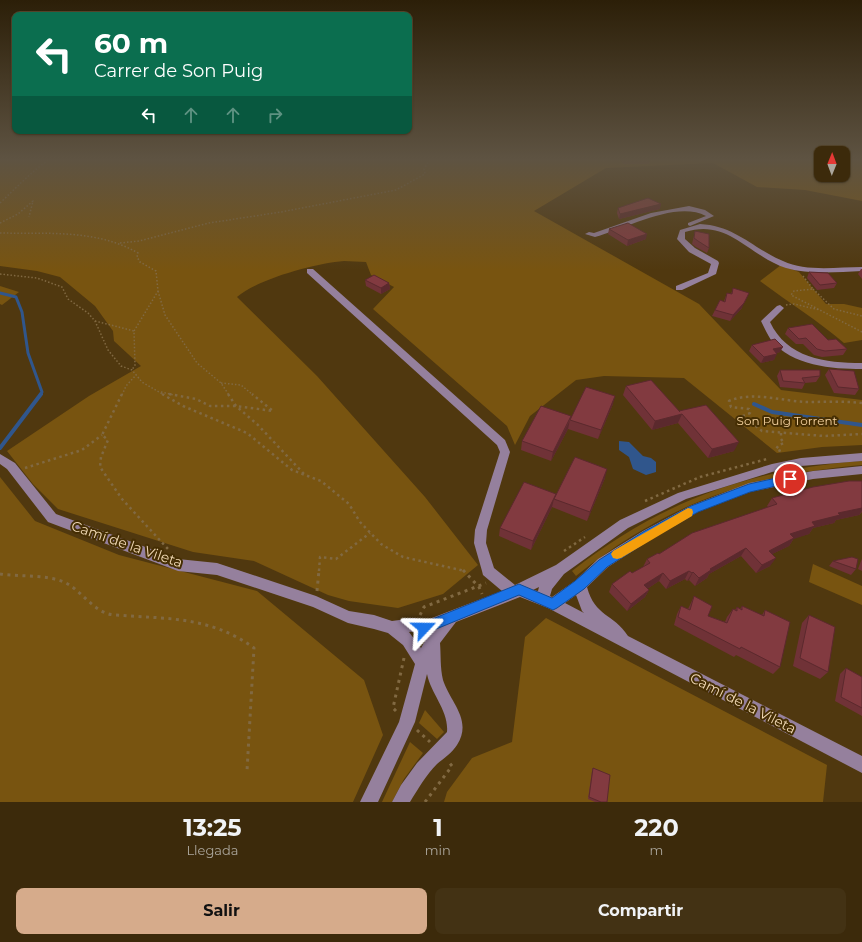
<!DOCTYPE html>
<html lang="es">
<head>
<meta charset="utf-8">
<style>
	:root { --surface:#3c2a0b; --page:#433214; --text:#f1f3f6; --muted:#aca79d; --line:#55462c; --accent:#d6ab8b }
	body { margin:0; font-family:Montserrat,sans-serif; background:var(--page); color:var(--text); height:100vh; display:flex; flex-direction:column; font-size:15px; white-space:nowrap }
	* { box-sizing:border-box; margin:0 }
	p { font-size:13px; color:var(--muted) }
	.icon { flex:none; width:22px; height:22px; fill:none; stroke:currentColor; stroke-width:2; stroke-linecap:round; stroke-linejoin:round }
	.map { position:relative; height:802px; overflow:hidden }
	.panel { display:flex; flex-direction:column; background:var(--surface); flex:1 }
	.panel>* { flex:none }
	.banner { position:absolute; left:12px; top:12px; width:400px; height:122px; border-radius:8px; box-shadow:0 1px 3px #0004,0 0 0 1px var(--line); background:#0b6e4f; color:#fff; overflow:hidden }
	.needle { width:26px; rotate:1deg }
	.tools { position:absolute; left:814px; top:146px; display:grid; gap:8px }
	.tools a { display:grid; place-items:center; width:36px; height:36px; border-radius:8px; background:var(--surface); box-shadow:0 1px 3px #0004,0 0 0 1px var(--line); font-size:20px }
	.pin { position:absolute; display:grid; place-items:center; width:34px; height:34px; color:#fff; margin:-17px; border:2px solid #fff; border-radius:50%; box-shadow:0 1px 4px #0007 }
	.me { position:absolute; width:44px; margin:-22px; rotate:67deg; stroke-linejoin:round; filter:drop-shadow(0 0 3px #0008) }
	.turn { display:flex; align-items:center; gap:14px; height:84px; padding:0 16px; font-size:18px }
	.turn .icon { width:52px; height:52px; stroke-width:2.5 }
	.turn b { display:block; font-size:28px; line-height:34px }
	.lanes { display:flex; align-items:center; height:38px; padding:0 16px; background:#0003; justify-content:center; gap:20px; direction:ltr }
	.lanes .off { opacity:.35 }
	.eta { display:flex; justify-content:space-evenly; align-items:center; height:68px; text-align:center }
	.eta b { font-size:24px; font-weight:700; line-height:28px }
	.primary-button { display:flex; gap:8px; margin-top:auto; padding:8px 16px }
	.primary-button a { flex:1; height:46px; border-radius:8px; background:var(--accent); color:#111; font-size:16px; font-weight:700; line-height:46px; text-align:center }
	.primary-button a+a { background:var(--page); color:var(--text) }
	.map>svg:first-child { display:block }
</style>
</head>
<body>
<div class="map">
<svg width="862" height="802" viewBox="0 0 862 802">
	<rect width="100%" height="100%" fill="#50380f"/>
	<g fill="#785410">
		<path d="M0,158H821V175H843V158H862V201L805,190L757,187L713,163L606,168L534,211L699,304L781,390L862,400V445L822,447L777,453L684,378L604,376L576,380L530,416L515,445L507,426L373,309L394,287L371,275L366,262C359,262 351,261 344,261C316,263 258,279 237,297L317,376L425,497L478,565L443,594L398,608L349,601L328,595L254,561L193,552L58,509L33,484L7,451L89,396L141,366L114,341L113,331L95,306L60,277L37,271L0,266Z"/>
		<path d="M781,265L799,272L826,304H844L862,308V340L844,343C817,320 788,302 760,281Z"/>
		<path d="M0,286L19,292L2,305L0,304Z"/>
		<path d="M862,461V465C749,475 666,504 576,576L572,571C660,502 750,469 862,461Z"/>
		<path d="M0,477L35,521L119,555L257,591L364,680L383,735L353,802H0Z"/>
		<path d="M813,564L862,586V605L809,582Z"/>
		<path d="M546,618L827,765L823,802H444L447,792L472,758L512,742L525,637Z"/>
		<path d="M425,710L444,732L437,739L419,723Z"/>
		<path d="M410,742L423,753L404,779L392,802H382Z"/>
	</g>
	<path fill="#30568c" d="M619,441L629,442L643,456L651,458L656,462V472L646,475L633,469L629,457L619,450Z"/>
	<g fill="none" stroke-linecap="round" stroke-linejoin="round">
		<path stroke="#30568c" stroke-width="3" d="M0,293L16,297L22,312L28,353L42,392L40,395"/>
		<g stroke="#30568c" stroke-width="4">
			<path d="M754,404L772,412L862,425"/>
			<path d="M0,448L41,394"/>
		</g>
		<g stroke="#816942" stroke-width="1.5" stroke-dasharray="1.5 2" stroke-linecap="butt">
			<path d="M0,203C17,187 32,171 51,158"/>
			<path d="M0,223L18,214L33,201L29,217"/>
			<path d="M0,233C46,234 97,229 138,253L137,257L140,262L156,271L158,291L134,331L135,365L132,370"/>
			<path d="M120,243L139,241L209,223L281,212L396,190L425,174L424,169L431,158"/>
			<path d="M0,274L37,278L62,287L68,299L88,313L95,321L108,350L121,366L132,370L142,382L164,395"/>
			<path d="M803,276L813,289L794,291L791,295L862,332"/>
			<path d="M813,289L834,309L862,316"/>
			<path d="M158,291L165,315L197,363L221,383L229,395"/>
			<path d="M786,305L794,304L820,310"/>
			<path d="M95,321L134,331"/>
			<path d="M221,383L241,385L253,395"/>
			<path d="M161,392L174,395"/>
			<path d="M122,395L126,386L136,375"/>
		</g>
		<g stroke="#816942" stroke-width="2.5" stroke-dasharray="2.5 3.5" stroke-linecap="butt">
			<path d="M122,394L102,435L108,440L101,457L100,467L122,499L168,549"/>
			<path d="M162,394L183,406L247,433L292,470L321,481L349,504L360,522L381,544L403,557L465,571"/>
			<path d="M169,394L196,399L210,406H236L273,411L252,394"/>
			<path d="M228,394L236,406L258,425L304,474"/>
			<path d="M862,403C843,401 825,402 806,402C782,401 752,391 729,401L731,407L749,409L750,413L743,416L762,431L824,436L862,434"/>
			<path d="M781,433V439L784,443L779,445L776,449L783,452"/>
			<path d="M25,468L82,450L102,435"/>
			<path d="M645,501L700,477L767,459"/>
			<path d="M564,551L585,537"/>
			<path d="M319,571L320,557L336,559L370,533"/>
		</g>
		<g stroke="#816942" stroke-width="3" stroke-dasharray="3 4.5" stroke-linecap="butt">
			<path d="M463,570L479,587L482,594"/>
			<path d="M0,574C21,577 44,574 64,582C82,590 94,614 115,615C167,619 210,616 254,648L247,771"/>
			<path d="M317,591L319,570"/>
			<path d="M420,615L424,607L486,583"/>
			<path d="M396,711L393,708L404,658"/>
			<path d="M417,730L430,742"/>
			<path d="M425,802L452,766L448,761"/>
		</g>
		<g fill="#95809d" fill-rule="evenodd">
			<path d="M689,206L705,210L714,216L690,226L688,225V223L706,216C676,200 625,229 595,237L585,234L589,232L594,233L651,213Z"/>
			<path d="M700,224C736,226 752,248 783,261C806,272 837,267 862,267V271C837,272 810,275 786,268C749,256 728,218 685,232V239L695,248L718,261L719,263L716,274L682,290H676V286L708,273L711,264L689,252L677,239L680,230Z"/>
			<path d="M307,269H313L505,440L510,452L487,530L486,543L494,568L515,585L556,565L620,520L678,493L772,464L801,458L862,453V461L801,466L772,472L686,499L628,528L564,574L552,589L550,596L552,597L575,581L598,559L643,531L690,506L749,483L813,471L862,466V474L813,479L750,492L698,512L651,539L608,567L587,587C595,617 613,613 628,636L862,756V773L548,608L520,597L456,622L440,643C441,655 440,667 443,680C450,702 473,720 457,745C452,753 444,758 437,764C426,775 418,789 410,802H392L401,785L417,763L447,732C449,711 431,694 427,674L415,722L378,802H360L399,722L415,664L403,645L388,633L374,629L348,623L313,607L217,575L178,571L48,522L7,469L0,464V454L15,463L56,514L178,559L217,563L316,596L349,611L374,615L392,621L414,618L424,621L502,591L483,575L482,571L474,543L475,530L500,452L497,445L307,273ZM539,587L538,591L533,590ZM576,595L582,611L584,613L565,603ZM409,632C417,631 422,635 430,632L421,648Z"/>
			<path d="M780,305L784,308L770,322C787,358 825,363 862,363V369C832,369 792,366 771,340C767,334 764,327 761,321L777,306Z"/>
		</g>
	</g>
	<g fill="#703237">
		<path d="M619,158H651L649,164H623Z"/>
		<path d="M618,208L660,209L619,219L617,213Z"/>
		<path d="M609,229L646,239L627,246L608,234Z"/>
		<path d="M695,231L709,248L707,253L696,247L692,244Z"/>
		<path d="M861,269H862V279L858,274Z"/>
		<path d="M809,272L837,283L834,288L817,290L807,278Z"/>
		<path d="M365,280L389,283L390,289L381,294L366,286Z"/>
		<path d="M733,288L742,308L730,321L712,316L715,310L724,301L727,293L731,294Z"/>
		<path d="M788,328L828,340L847,349L843,355L822,357L814,355L803,344H796L785,334Z"/>
		<path d="M752,345L780,352L776,353L774,360L761,363L749,351Z"/>
		<path d="M829,369L859,389L855,395L834,393L825,375Z"/>
		<path d="M780,370L820,376L816,382L805,383L802,389L780,387L777,376Z"/>
		<path d="M626,386L679,411L734,451L708,458L678,423L652,430L623,395Z"/>
		<path d="M613,404L598,439L568,429L551,461L521,450L522,441L571,417Z"/>
		<path d="M605,478L587,521L552,507L531,550L499,536L500,528L556,494Z"/>
		<path d="M862,481V512L859,515L836,520L834,523L813,528L809,534L794,538L789,546L772,554L770,566L756,573L741,556L709,574L707,578L695,586L689,580L687,581L685,579L666,589L659,581L647,589L649,590L645,597L627,611L609,592L612,584L643,567L647,559L659,554L768,507L767,506L772,498Z"/>
		<path d="M862,559V571L858,569L861,561Z"/>
		<path d="M833,561L856,569L851,575L829,566Z"/>
		<path d="M694,596L708,616L725,622L727,617L733,609L735,610L737,607L740,609L742,606L762,615L765,610L780,667L773,674L736,655L734,657L674,625L677,614L681,606L688,609L690,605Z"/>
		<path d="M809,615L828,672L820,679L793,666L802,623Z"/>
		<path d="M846,668L862,677V716L835,701L840,674Z"/>
		<path d="M593,768L607,802H595L588,799L592,771Z"/>
	</g>
	<g fill="#5b292d">
		<path d="M661,204L660,209L619,219L620,214Z"/>
		<path d="M647,234L646,239L627,246L628,240Z"/>
		<path d="M389,283L390,289L381,294V288Z"/>
		<path d="M749,293L742,308L730,321L733,315Z"/>
		<path d="M783,347L780,352L771,355L773,349Z"/>
		<path d="M777,354L774,360L761,363L764,357Z"/>
		<path d="M615,396L613,404L598,439L601,430Z"/>
		<path d="M682,414L678,423L652,430L655,421Z"/>
		<path d="M570,420L568,429L551,461L553,452Z"/>
		<path d="M739,442L734,451L708,458L712,449Z"/>
		<path d="M607,469L605,478L587,521L590,512Z"/>
		<path d="M554,499L552,507L531,550L533,541Z"/>
		<path d="M862,508V511L859,515L836,520L834,523L813,528L809,534L785,542L790,534L812,522L838,513Z"/>
		<path d="M794,538L789,546L764,558L769,551Z"/>
		<path d="M746,548L741,556L709,574L707,578L695,586L699,578L710,569Z"/>
		<path d="M776,558L770,566L756,573L762,565Z"/>
		<path d="M689,571L685,579L666,589L670,581Z"/>
		<path d="M693,572L689,580L687,581L692,573Z"/>
		<path d="M663,573L659,581L641,593L644,585Z"/>
		<path d="M649,590L645,597L627,611L631,604Z"/>
	</g>
	<g fill="#823a40" stroke="#5b292d">
		<path d="M648,198L661,204L620,214L618,208Z"/>
		<path d="M628,223L647,234L628,240L609,229Z"/>
		<path d="M695,231L709,234V248L698,241L694,238Z"/>
		<path d="M809,272L828,273L837,283L820,285Z"/>
		<path d="M374,275L389,283L381,288L365,280Z"/>
		<path d="M733,288L749,293L744,303L733,315L715,310L720,300L725,302L727,293L732,294Z"/>
		<path d="M812,324L828,340L836,339L847,349L825,351L817,349L806,338L799,339L788,328Z"/>
		<path d="M775,339L783,347L773,349L777,354L764,357L752,345Z"/>
		<path d="M829,369L854,371L859,389L838,387Z"/>
		<path d="M780,370H820V376L802,378L805,383L783,381Z"/>
		<path d="M651,380L680,412L679,411L706,405L739,442L712,449L682,414L655,421L626,386Z"/>
		<path d="M586,387L615,396L601,430L570,420Z"/>
		<path d="M541,406L571,416L553,452L522,441Z"/>
		<path d="M575,457L607,469L590,512L554,499Z"/>
		<path d="M849,481H862V508L838,513L840,515L812,522L815,526L790,534L794,538L769,551L776,558L762,565L746,548L710,569L711,570L699,578L693,572L692,573L689,571L670,581L663,573L644,585L649,590L631,604L612,584L630,571L632,573L650,563L647,559L658,553L659,554L692,533L777,504L772,498L813,487Z"/>
		<path d="M524,482L556,494L533,541L500,528Z"/>
		<path d="M852,557L858,559L856,569L833,561Z"/>
		<path d="M694,596L712,606L708,616L727,623L733,609L737,611V607L742,610V606L764,616L765,610L790,622L780,667L741,647L740,649L678,617L681,606L690,610Z"/>
		<path d="M809,615L835,627L828,672L800,658Z"/>
		<path d="M846,668L862,677V708L841,697Z"/>
		<path d="M593,768L610,775L607,802H601L589,797Z"/>
	</g>
	<linearGradient id="sky" x2="0" y2="1"><stop stop-color="#2c1f08"/><stop offset="0.59" stop-color="#5e5342"/><stop offset="1" stop-color="#5e5342" stop-opacity="0"/></linearGradient>
	<rect width="862" height="270" fill="url(#sky)"/>
	<path fill="#1a73e8" stroke="#114b97" d="M790,475L795,479L794,482L750,492L698,512L651,539L607,567L584,589L557,608L553,610L519,595L424,634L420,632L418,628L420,624L519,584L552,598L575,581L599,560L643,532L691,506L749,484Z"/>
	<path fill="#f59e0b" d="M688,508L692,509L693,512L692,516L621,558L617,559L613,558L611,554L613,551Z"/>
	<g text-anchor="middle" stroke-width="4" stroke-linejoin="round" paint-order="stroke">
		<g font-size="12" fill="#f6d3a0" stroke="#452e03">
			<text x="787" y="425">Son Puig Torrent</text>
		</g>
		<g font-size="14" fill="#f0d8b4" stroke="#452e03">
			<text transform="translate(127 544) rotate(19)" y="5">Camí de la Vileta</text>
			<text transform="translate(743 703) rotate(27)" y="5">Camí de la Vileta</text>
		</g>
	</g>
</svg>
<div class="tools">
<a><svg class="needle" viewBox="-14 -14 28 28"><path d="M0-13l5 13h-10z" fill="#e53935"/><path d="M0 13l5-13h-10z" fill="#aca79d"/></svg></a>
</div>
<div class="pin" style="left:790px;top:479px;background:#d93025"><svg class="icon" aria-label="arrive" viewBox="0 0 24 24"><path d="M6 21V4h12l-3 4 3 4H6"/></svg></div>
<svg class="me" style="left:424px;top:628px" viewBox="-20 -20 40 40"><path d="M0-17L14 15 0 8-14 15z" fill="#1a73e8" stroke="#fff" stroke-width="4"/></svg>
<div class="banner">
<div class="turn"><svg class="icon" aria-label="left" viewBox="0 0 24 24"><path d="M17 20v-9H6M10 6l-5 5 5 5"/></svg><div><b>60 m</b>Carrer de Son Puig</div></div>
<div class="lanes"><svg class="icon" aria-label="left" viewBox="0 0 24 24"><path d="M17 20v-9H6M10 6l-5 5 5 5"/></svg><svg class="icon off" aria-label="ahead" viewBox="0 0 24 24"><path d="M12 20V5M6 11l6-6 6 6"/></svg><svg class="icon off" aria-label="ahead" viewBox="0 0 24 24"><path d="M12 20V5M6 11l6-6 6 6"/></svg><svg class="icon off" aria-label="right" viewBox="0 0 24 24"><path d="M7 20v-9h11M14 6l5 5-5 5"/></svg></div>
</div>
</div>
<section class="panel">
<div class="eta">
<div><b>13:25</b><p>Llegada</p></div>
<div><b>1</b><p>min</p></div>
<div><b>220</b><p>m</p></div>
</div>
<div class="primary-button"><a>Salir</a><a>Compartir</a></div>
</section>
</body>
</html>
